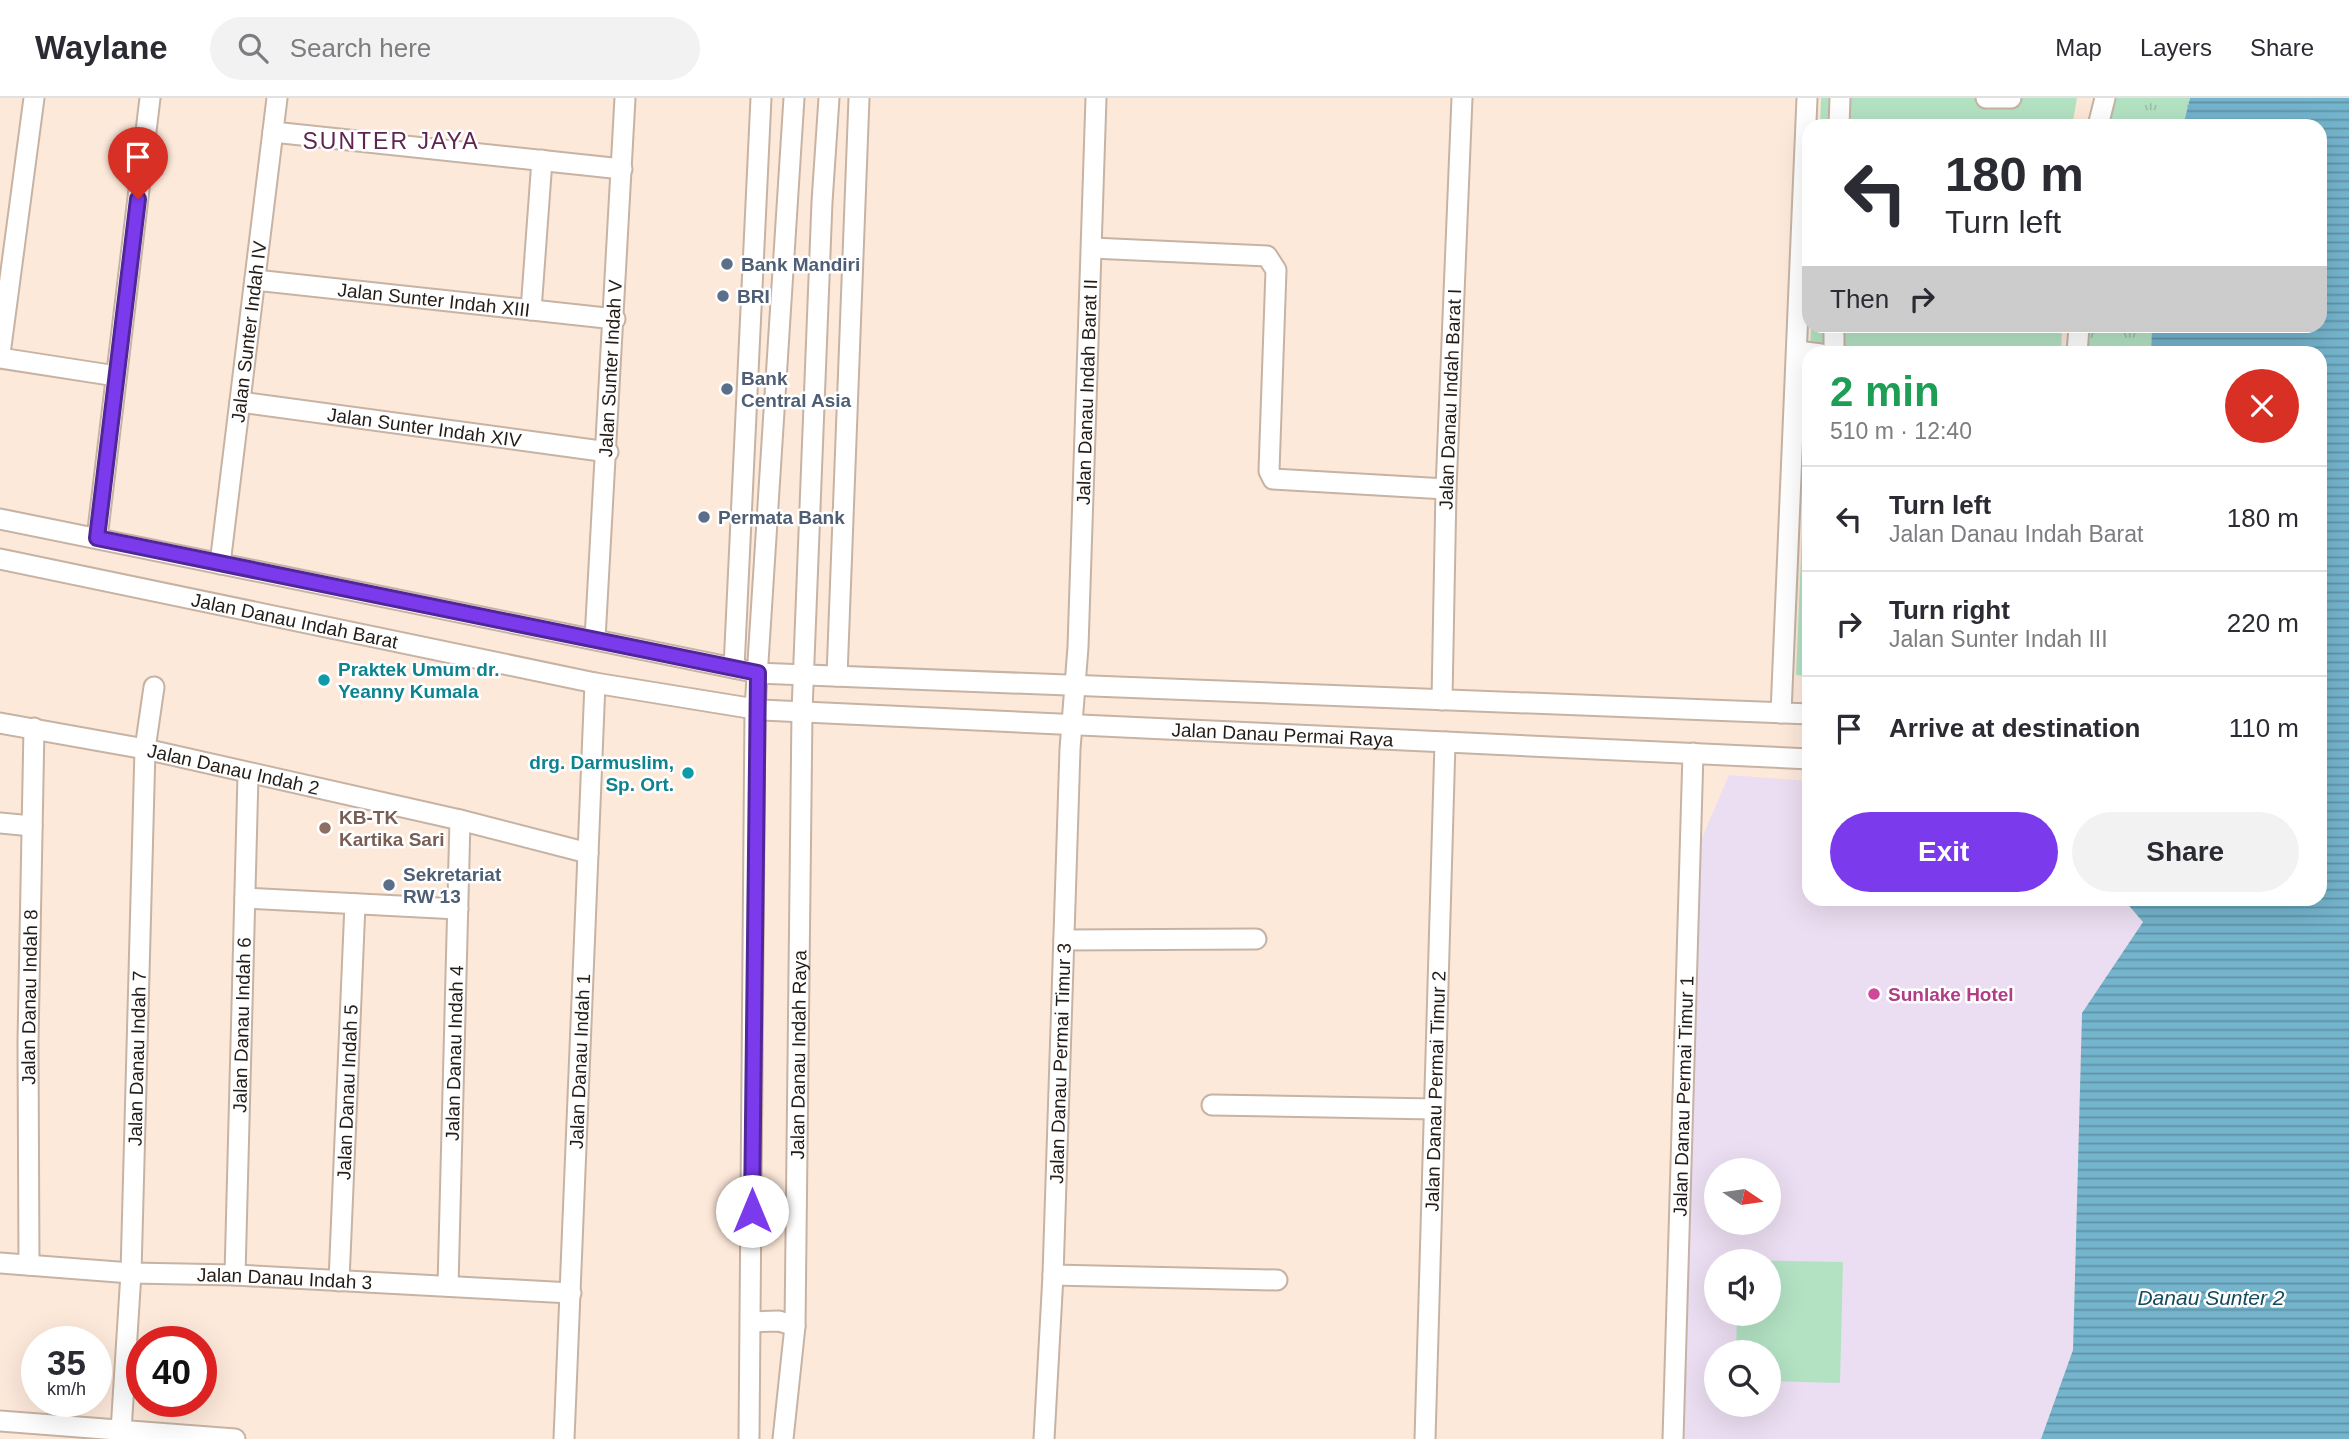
<!DOCTYPE html>
<html lang="en">
<head>
<meta charset="utf-8">
<style>
	:root { --surface:#fff; --page:#f2f2f3; --text:#2b2b33; --muted:#7c7c81; --line:#e1e1e2; --accent:#7c3aed }
	body { margin:0; font-family:Helvetica,sans-serif; background:var(--page); color:var(--text); height:100vh; display:flex; flex-direction:column; font-size:26px; white-space:nowrap }
	* { box-sizing:border-box; margin:0 }
	p { font-size:23px; color:var(--muted) }
	.icon { flex:none; width:38px; height:38px; fill:none; stroke:currentColor; stroke-width:2; stroke-linecap:round; stroke-linejoin:round }
	.map { position:relative; flex:1; overflow:hidden }
	.sheet { position:absolute; left:1802px; top:248px; width:525px; height:560px; display:flex; flex-direction:column; background:var(--surface); border-radius:21px; box-shadow:0 7px 28px #0002 }
	.sheet>* { flex:none }
	.guide { position:absolute; left:1802px; top:21px; width:525px; height:214px; border-radius:21px; box-shadow:0 7px 28px #0002; background:#fff; color:var(--text); overflow:hidden }
	.needle { width:46px; rotate:103deg }
	.controls { position:absolute; left:1704px; top:1060px; display:grid; gap:14px }
	.controls a { display:grid; place-items:center; width:77px; height:77px; border-radius:50%; background:var(--surface); box-shadow:0 7px 28px #0002; font-size:35px }
	.speed { position:absolute; left:21px; top:1228px; display:flex; gap:14px; font-size:35px; font-weight:700; text-align:center }
	.speed>* { display:grid; place-content:center; width:91px; height:91px; border-radius:50%; background:var(--surface); box-shadow:0 7px 28px #0002; line-height:1 }
	.speed small { font-size:18px; font-weight:400 }
	.speed .limit { border:10px solid #d22; background:#fff; color:#111 }
	.pin { position:absolute; display:grid; place-items:center; width:60px; height:60px; color:#fff; margin:-72px -30px; border-radius:50% 50% 50% 0; rotate:-45deg; box-shadow:0 0 7px #0007 }
	.pin .icon { rotate:45deg }
	.me { position:absolute; width:77px; margin:-38px; rotate:0deg; stroke-linejoin:round; filter:drop-shadow(0 0 5px #0008) }
	.turn { display:flex; align-items:center; gap:24px; height:147px; padding:0 28px; font-size:32px }
	.turn .icon { width:91px; height:91px; stroke-width:2.5 }
	.turn b { display:block; font-size:49px; line-height:60px }
	.then { display:flex; align-items:center; height:66px; padding:0 28px; background:#0003; gap:14px; font-size:26px }
	.round { display:grid; place-items:center; flex:none; width:74px; height:74px; border-radius:37px; background:var(--page) }
	.overview { display:flex; align-items:center; justify-content:space-between; height:119px; padding:0 28px }
	h1 { font-size:42px; font-weight:700; line-height:52px; color:#1e9e55 }
	.button { display:flex; gap:14px; margin-top:auto; padding:14px 28px }
	.button a { flex:1; height:80px; border-radius:42px; background:var(--accent); color:#fff; font-size:28px; font-weight:700; line-height:80px; text-align:center }
	.button a+a { background:var(--page); color:var(--text) }
	ul { padding:0; list-style:none }
	li { display:flex; align-items:center; gap:21px; height:105px; padding:0 28px; border-top:2px solid var(--line) }
	li div { flex:1 }
	li b { display:block; font-size:26px }
	li em { font-style:normal }
	header { display:flex; align-items:center; gap:42px; box-sizing:border-box; height:98px; padding:0 35px; background:var(--surface); border-bottom:2px solid var(--line) }
	header strong { font-size:33px }
	nav { display:flex; gap:38px; margin-inline-start:auto; font-size:24px }
	.search { width:490px; height:63px; background:var(--page); display:flex; align-items:center; gap:18px; box-sizing:border-box; padding:0 24px; border-radius:38px; color:var(--muted); font-size:26px }
	.map>svg:first-child { display:block }
</style>
</head>
<body>
<header>
<strong>Waylane</strong>
<div class="search"><svg class="icon" aria-label="search" viewBox="0 0 24 24"><circle cx="10" cy="10" r="6"/><path d="M15 15l6 6"/></svg>Search here</div>
<nav><a>Map</a><a>Layers</a><a>Share</a></nav>
</header>
<div class="map">
<svg width="2349" height="1341" viewBox="0 0 2349 1341">
	<defs>
		<pattern id="grass-tufts" width="24" height="20" patternUnits="userSpaceOnUse" patternTransform="scale(1.75)"><rect width="24" height="20" fill="#b3e2c3"/><path d="M3 7l-1-3M5 7V3M7 7l1-3M15 17l-1-3M17 17v-4M19 17l1-3" fill="none" stroke="#9ac1a7"/></pattern>
		<pattern id="water-rules" width="6" height="5" patternUnits="userSpaceOnUse" patternTransform="scale(1.75)"><rect width="6" height="5" fill="#74b4cd"/><path d="M0 2.5h6" fill="none" stroke="#5f92a5"/></pattern>
	</defs>
	<rect width="100%" height="100%" fill="#fde9da"/>
	<path fill="#ecdef2" fill-rule="evenodd" d="M1729,677L1809,683L1810,802H2124L2143,824L2082,915L2073,1252L2041,1341H1670L1691,765ZM1717,1073H1769V1125H1717ZM1717,1164H1769V1216H1717ZM1717,1255H1769V1307H1717Z"/>
	<g fill="url(#grass-tufts)">
		<path d="M2105,0H2190L2183,28H2098Z"/>
		<path d="M2083,228H2152L2151,255L2081,256Z"/>
	</g>
	<g fill="#b3e2c3">
		<path d="M1821,0H2077L2072,28H1820Z"/>
		<path d="M1811,228H2062L2061,255L1810,256Z"/>
		<path d="M1809,271L1810,578H1809L1796,577Z"/>
		<path d="M1738,1162L1843,1164L1840,1285L1769,1283V1255H1736L1737,1216H1769V1164Z"/>
	</g>
	<path fill="url(#water-rules)" d="M2190,0H2349V1341H2041L2073,1252L2082,915L2143,824L2124,802H2320V256L2151,255L2152,228H2320V28H2183Z"/>
	<g fill="none" stroke-linecap="round" stroke-linejoin="round">
		<defs>
			<g id="minor">
				<path d="M1986,0H2011"/>
				<path d="M1839,28L1840,0"/>
				<path d="M2098,28L2105,0"/>
				<path d="M273,34L622,71"/>
				<path d="M1092,150L1267,158L1276,172L1269,373L1273,381L1446,391"/>
				<path id="s1" d="M255,182L615,221"/>
				<path d="M531,212L542,62"/>
				<path d="M1797,253L1821,256"/>
				<path d="M0,256L34,0"/>
				<path d="M1834,256V228"/>
				<path d="M2077,256L2079,228"/>
				<path d="M0,260L116,278"/>
				<path id="s2" d="M240,304L608,354"/>
				<path d="M0,421L758,575L1810,616"/>
				<path d="M97,440L150,0"/>
				<path id="s3" d="M0,461L595,585L761,612L1810,661"/>
				<path id="s4" d="M220,466L277,0"/>
				<path id="s5" d="M595,541L625,0"/>
				<path d="M734,570L761,0"/>
				<path d="M837,578L859,0"/>
				<path id="s6" d="M1442,602L1446,391L1462,0"/>
				<path d="M1781,615L1807,0"/>
				<path id="s7" d="M0,625L145,651L460,722L588,755"/>
				<path d="M0,725L32,728"/>
				<path d="M245,800L458,811"/>
				<path d="M1064,842L1256,841"/>
				<path d="M1212,1007L1434,1011"/>
				<path id="s8" d="M0,1165L131,1175L235,1177L571,1195"/>
				<path id="s9" d="M29,1167L28,944L34,630"/>
				<path id="s10" d="M235,1177L248,677"/>
				<path d="M1053,1177L1277,1182"/>
				<path id="s11" d="M339,1183L355,806"/>
				<path id="s12" d="M448,1188L460,722"/>
				<path d="M751,1224L779,1223L795,1228"/>
				<path d="M0,1323L235,1341"/>
				<path id="s13" d="M121,1333L131,1175L145,651L154,589"/>
				<path id="s14" d="M564,1341L595,585"/>
				<path d="M749,1341L755,611L794,0"/>
				<path id="s15" d="M783,1341L795,1228L802,613L822,104L829,0"/>
				<path id="s16" d="M1044,1341L1053,1177L1070,651L1078,549L1096,0"/>
				<path id="s17" d="M1425,1341L1445,644"/>
				<path id="s18" d="M1673,1341L1693,655"/>
			</g>
		</defs>
		<use href="#minor" stroke="#c6b3a4" stroke-width="23"/>
		<use href="#minor" stroke="#fff" stroke-width="19"/>
	</g>
	<g fill="none" stroke-linecap="round" stroke-linejoin="round">
		<defs>
			<path id="route" d="M138,101L97,440L758,575L752,1113"/>
		</defs>
		<use href="#route" stroke="#51269a" stroke-width="18"/>
		<use href="#route" stroke="#7c3aed" stroke-width="12"/>
	</g>
	<g fill="#5c6f8a" stroke="#fff" stroke-width="2.5">
		<circle cx="727" cy="166" r="7"/>
		<circle cx="723" cy="198" r="7"/>
		<circle cx="727" cy="291" r="7"/>
		<circle cx="704" cy="419" r="7"/>
		<circle cx="389" cy="787" r="7"/>
	</g>
	<g fill="#0f9aa8" stroke="#fff" stroke-width="2.5">
		<circle cx="324" cy="582" r="7"/>
		<circle cx="688" cy="675" r="7"/>
	</g>
	<circle fill="#8d6e63" stroke="#fff" stroke-width="2.5" cx="325" cy="730" r="7"/>
	<circle fill="#d1479c" stroke="#fff" stroke-width="2.5" cx="1874" cy="896" r="7"/>
	<g text-anchor="middle" stroke-width="5" stroke-linejoin="round" paint-order="stroke">
		<g font-size="19" font-weight="bold" fill="#4e5e75" stroke="#fff" text-anchor="start">
			<text x="741" y="173">Bank Mandiri</text>
			<text x="737" y="205">BRI</text>
			<text x="741" y="287">Bank<tspan x="741" dy="22">Central Asia</tspan></text>
			<text x="718" y="426">Permata Bank</text>
			<text x="403" y="783">Sekretariat<tspan x="403" dy="22">RW 13</tspan></text>
		</g>
		<g font-size="19" fill="#241d17" stroke="#fff">
			<text dy="7" stroke="none"><textPath href="#s1" startOffset="180">Jalan Sunter Indah XIII</textPath></text>
			<text dy="7" stroke="none"><textPath href="#s4" startOffset="234">Jalan Sunter Indah IV</textPath></text>
			<text dy="7" stroke="none"><textPath href="#s5" startOffset="271">Jalan Sunter Indah V</textPath></text>
			<text dy="7" stroke="none"><textPath href="#s16" startOffset="1048">Jalan Danau Indah Barat II</textPath></text>
			<text dy="7" stroke="none"><textPath href="#s6" startOffset="301">Jalan Danau Indah Barat I</textPath></text>
			<text dy="7" stroke="none"><textPath href="#s2" startOffset="186">Jalan Sunter Indah XIV</textPath></text>
			<text dy="7" stroke="none"><textPath href="#s3" startOffset="301">Jalan Danau Indah Barat</textPath></text>
			<text dy="7" stroke="none"><textPath href="#s3" startOffset="1298">Jalan Danau Permai Raya</textPath></text>
			<text dy="7" stroke="none"><textPath href="#s7" startOffset="238">Jalan Danau Indah 2</textPath></text>
			<text dy="7" stroke="none"><textPath href="#s9" startOffset="268">Jalan Danau Indah 8</textPath></text>
			<text dy="7" stroke="none"><textPath href="#s10" startOffset="250">Jalan Danau Indah 6</textPath></text>
			<text dy="7" stroke="none"><textPath href="#s12" startOffset="233">Jalan Danau Indah 4</textPath></text>
			<text dy="7" stroke="none"><textPath href="#s15" startOffset="385">Jalan Danau Indah Raya</textPath></text>
			<text dy="7" stroke="none"><textPath href="#s13" startOffset="373">Jalan Danau Indah 7</textPath></text>
			<text dy="7" stroke="none"><textPath href="#s14" startOffset="378">Jalan Danau Indah 1</textPath></text>
			<text dy="7" stroke="none"><textPath href="#s16" startOffset="376">Jalan Danau Permai Timur 3</textPath></text>
			<text dy="7" stroke="none"><textPath href="#s17" startOffset="348">Jalan Danau Permai Timur 2</textPath></text>
			<text dy="7" stroke="none"><textPath href="#s11" startOffset="189">Jalan Danau Indah 5</textPath></text>
			<text dy="7" stroke="none"><textPath href="#s18" startOffset="343">Jalan Danau Permai Timur 1</textPath></text>
			<text dy="7" stroke="none"><textPath href="#s8" startOffset="285">Jalan Danau Indah 3</textPath></text>
		</g>
		<g font-size="19" font-weight="bold" fill="#0d838f" stroke="#fff" text-anchor="start">
			<text x="338" y="578">Praktek Umum dr.<tspan x="338" dy="22">Yeanny Kumala</tspan></text>
			<text x="674" y="671" text-anchor="end">drg. Darmuslim,<tspan x="674" dy="22">Sp. Ort.</tspan></text>
		</g>
		<g font-size="19" font-weight="bold" fill="#785e54" stroke="#fff" text-anchor="start">
			<text x="339" y="726">KB-TK<tspan x="339" dy="22">Kartika Sari</tspan></text>
		</g>
		<g font-size="19" font-weight="bold" fill="#b23c85" stroke="#fff" text-anchor="start">
			<text x="1888" y="903">Sunlake Hotel</text>
		</g>
		<g font-size="21" font-style="italic" fill="#154b5e" stroke="#fff">
			<text x="2211" y="1207">Danau Sunter 2</text>
		</g>
		<g font-size="23" letter-spacing="2" fill="#5f254f" stroke="#fff">
			<text x="391" y="51">SUNTER JAYA</text>
		</g>
	</g>
</svg>
<div class="controls">
<a><svg class="needle" viewBox="-14 -14 28 28"><path d="M0-13l5 13h-10z" fill="#e53935"/><path d="M0 13l5-13h-10z" fill="#7c7c81"/></svg></a>
<a><svg class="icon" aria-label="sound" viewBox="0 0 24 24"><path d="M4 9h4l5-4v14l-5-4H4zM17 9q2 3 0 6"/></svg></a>
<a><svg class="icon" aria-label="search" viewBox="0 0 24 24"><circle cx="10" cy="10" r="6"/><path d="M15 15l6 6"/></svg></a>
</div>
<div class="speed"><div>35<small>km/h</small></div><div class="limit">40</div></div>
<div class="pin" style="left:138px;top:101px;background:#d93025"><svg class="icon" aria-label="arrive" viewBox="0 0 24 24"><path d="M6 21V4h12l-3 4 3 4H6"/></svg></div>
<svg class="me" style="left:752px;top:1113px" viewBox="-20 -20 40 40"><circle r="19" fill="#fff"/><path d="M0-13L10 11 0 6-10 11z" fill="#7c3aed"/></svg>
<div class="guide">
<div class="turn"><svg class="icon" aria-label="left" viewBox="0 0 24 24"><path d="M17 20v-9H6M10 6l-5 5 5 5"/></svg><div><b>180 m</b>Turn left</div></div>
<div class="then">Then<svg class="icon" aria-label="right" viewBox="0 0 24 24"><path d="M7 20v-9h11M14 6l5 5-5 5"/></svg></div>
</div>
<section class="sheet">
<div class="overview"><div><h1>2 min</h1><p>510 m · 12:40</p></div><a class="round" style="background:#d93025;color:#fff"><svg class="icon" aria-label="close" viewBox="0 0 24 24"><path d="M6 6l12 12M18 6L6 18"/></svg></a></div>
<ul>
<li><svg class="icon" aria-label="left" viewBox="0 0 24 24"><path d="M17 20v-9H6M10 6l-5 5 5 5"/></svg><div><b>Turn left</b><p>Jalan Danau Indah Barat</p></div><em>180 m</em></li>
<li><svg class="icon" aria-label="right" viewBox="0 0 24 24"><path d="M7 20v-9h11M14 6l5 5-5 5"/></svg><div><b>Turn right</b><p>Jalan Sunter Indah III</p></div><em>220 m</em></li>
<li><svg class="icon" aria-label="arrive" viewBox="0 0 24 24"><path d="M6 21V4h12l-3 4 3 4H6"/></svg><div><b>Arrive at destination</b></div><em>110 m</em></li>
</ul>
<div class="button"><a>Exit</a><a>Share</a></div>
</section>
</div>
</body>
</html>
